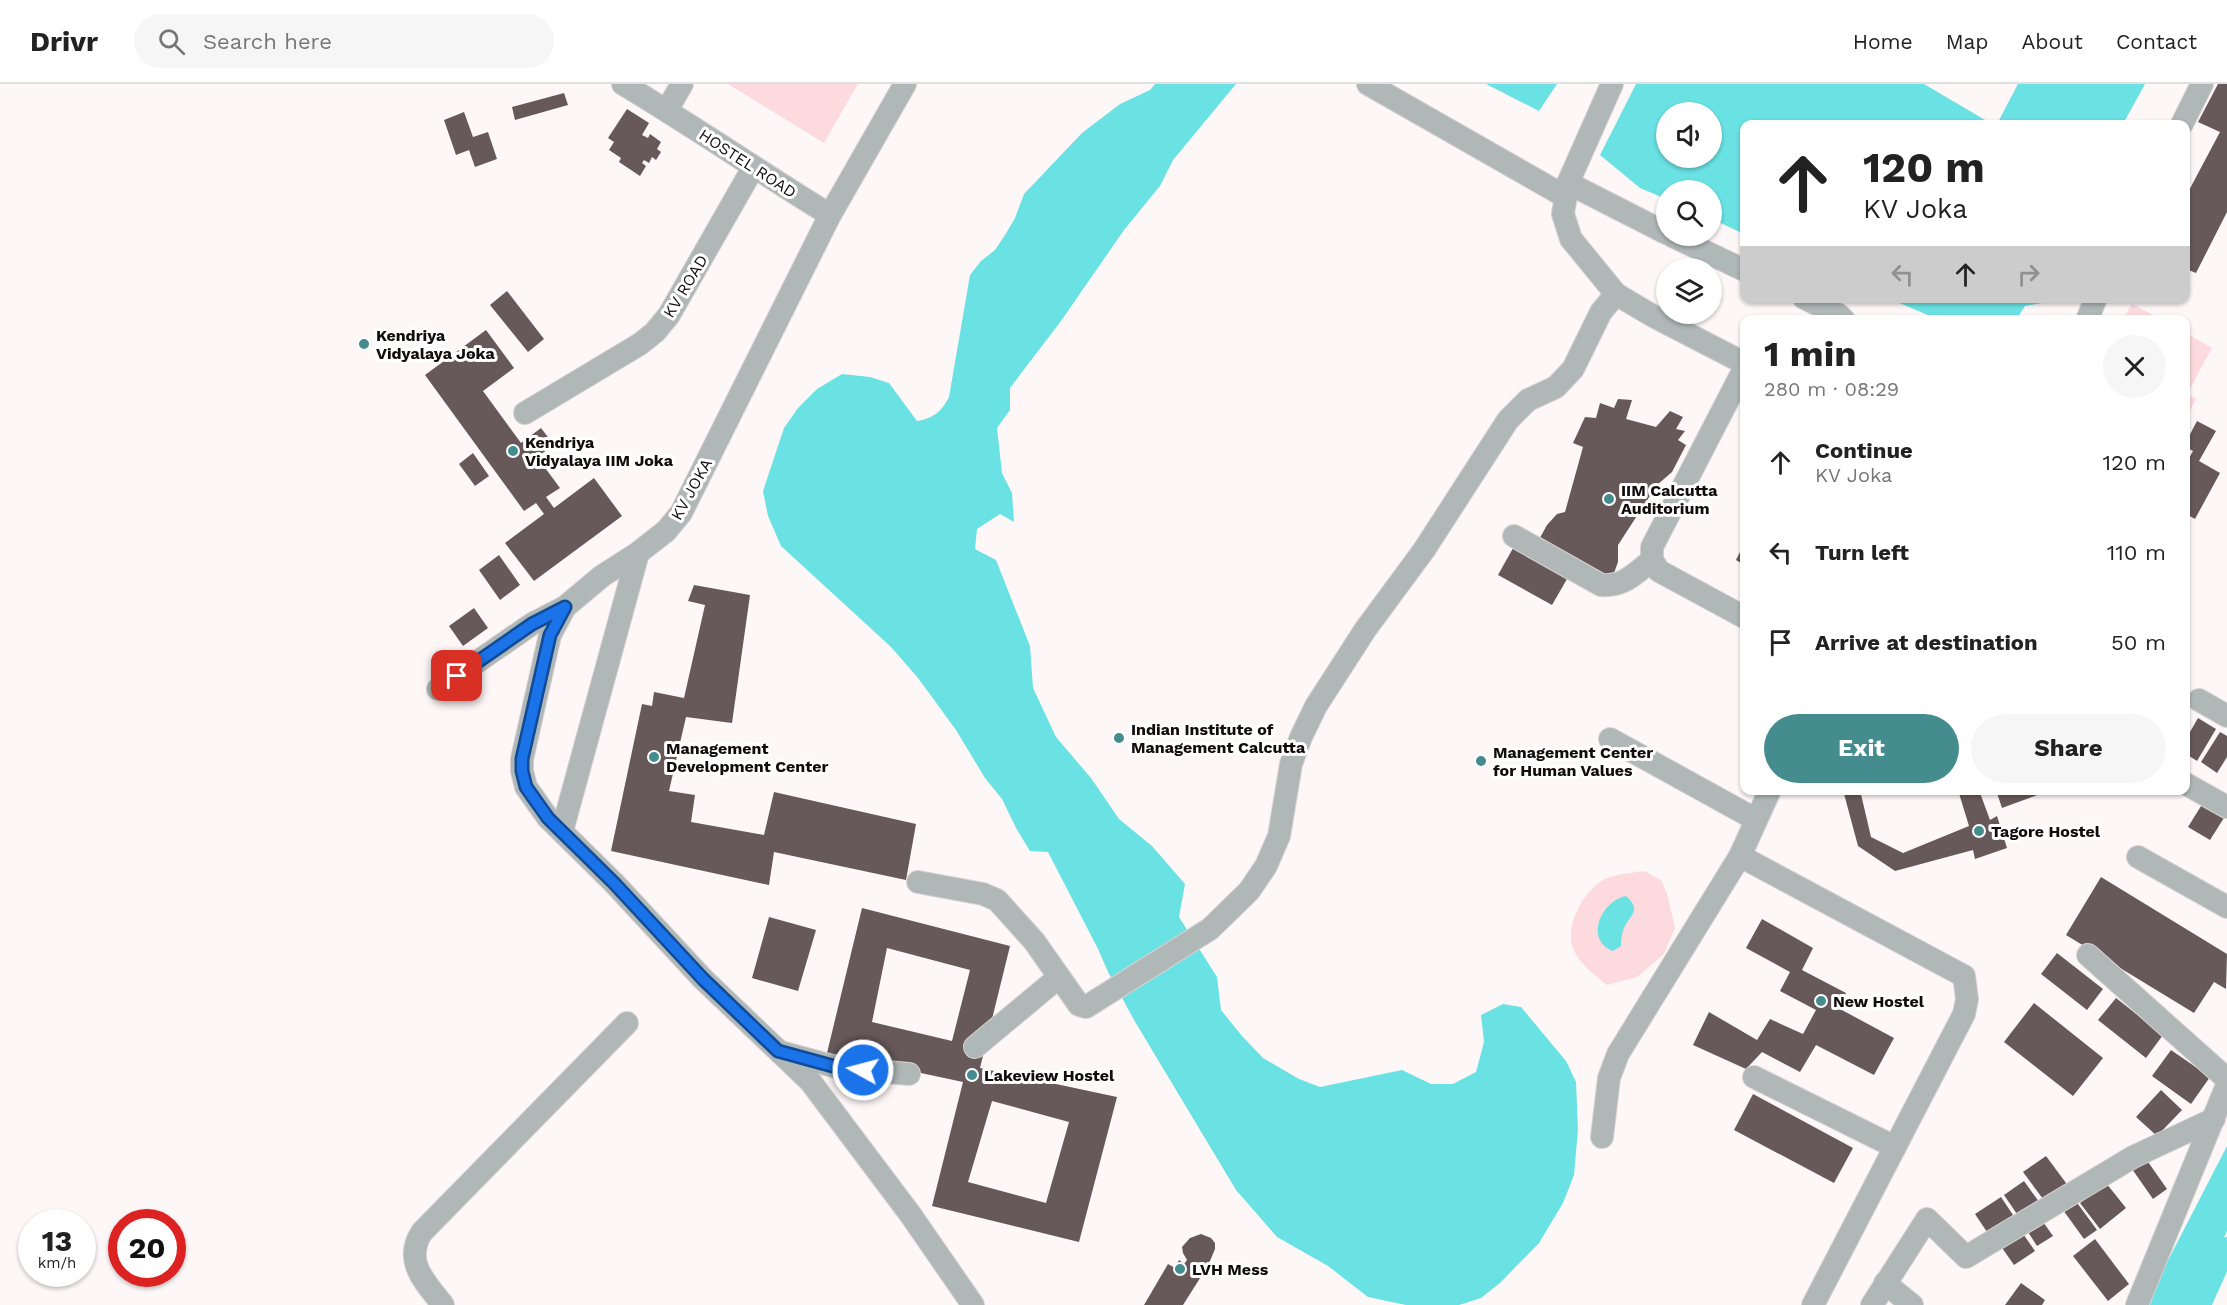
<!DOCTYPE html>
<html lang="en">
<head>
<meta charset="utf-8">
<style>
	:root { --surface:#fff; --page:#f6f6f6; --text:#222; --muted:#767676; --line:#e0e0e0; --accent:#448c8d }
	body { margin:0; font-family:"Work Sans",sans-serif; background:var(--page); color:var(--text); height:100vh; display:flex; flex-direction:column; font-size:22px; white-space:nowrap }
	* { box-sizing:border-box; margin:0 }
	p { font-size:20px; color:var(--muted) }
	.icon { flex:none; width:33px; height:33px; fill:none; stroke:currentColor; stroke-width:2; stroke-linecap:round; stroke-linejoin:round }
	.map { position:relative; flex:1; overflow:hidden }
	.panel { position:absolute; left:1740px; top:231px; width:450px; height:480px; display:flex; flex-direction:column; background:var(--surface); border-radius:12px; box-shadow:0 2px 4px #0004 }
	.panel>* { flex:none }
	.guide { position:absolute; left:1740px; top:36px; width:450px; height:183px; border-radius:12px; box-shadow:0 2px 4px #0004; background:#fff; color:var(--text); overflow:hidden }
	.fabs { position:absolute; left:1656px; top:18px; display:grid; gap:12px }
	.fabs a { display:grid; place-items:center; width:66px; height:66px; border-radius:50%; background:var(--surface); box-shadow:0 2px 4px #0004; font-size:30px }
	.speed { position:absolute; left:18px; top:1125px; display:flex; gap:12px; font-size:30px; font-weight:700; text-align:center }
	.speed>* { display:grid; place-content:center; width:78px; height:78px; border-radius:50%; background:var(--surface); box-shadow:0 2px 4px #0004; line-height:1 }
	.speed small { font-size:15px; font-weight:400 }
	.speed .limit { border:9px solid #d22; background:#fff; color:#111 }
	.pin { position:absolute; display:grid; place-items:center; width:51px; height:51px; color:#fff; margin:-26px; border-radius:12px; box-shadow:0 3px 9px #0006 }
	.me { position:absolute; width:66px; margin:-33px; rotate:277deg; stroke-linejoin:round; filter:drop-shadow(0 0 4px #0008) }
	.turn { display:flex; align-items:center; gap:21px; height:126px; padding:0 24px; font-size:27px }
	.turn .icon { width:78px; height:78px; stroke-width:2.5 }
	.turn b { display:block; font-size:42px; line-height:51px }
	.lanes { display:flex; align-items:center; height:57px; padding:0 24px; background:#0003; justify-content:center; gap:30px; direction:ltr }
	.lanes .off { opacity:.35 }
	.round { display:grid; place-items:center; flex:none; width:63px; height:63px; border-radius:32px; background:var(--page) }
	.headline { display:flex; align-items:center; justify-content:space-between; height:102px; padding:0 24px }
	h1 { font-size:36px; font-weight:700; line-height:45px }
	.action { display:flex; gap:12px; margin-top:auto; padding:12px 24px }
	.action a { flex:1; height:69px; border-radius:36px; background:var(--accent); color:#fff; font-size:24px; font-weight:700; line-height:69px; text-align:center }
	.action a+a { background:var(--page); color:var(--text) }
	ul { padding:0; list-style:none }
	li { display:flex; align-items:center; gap:18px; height:90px; padding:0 24px }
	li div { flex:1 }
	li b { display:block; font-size:22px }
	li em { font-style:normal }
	header { display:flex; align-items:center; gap:36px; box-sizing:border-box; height:84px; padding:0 30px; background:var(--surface); border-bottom:2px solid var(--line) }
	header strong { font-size:28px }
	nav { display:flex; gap:33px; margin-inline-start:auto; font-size:21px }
	.search { width:420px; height:54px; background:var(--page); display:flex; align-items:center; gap:15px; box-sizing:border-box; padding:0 21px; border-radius:33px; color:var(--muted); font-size:22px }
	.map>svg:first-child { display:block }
</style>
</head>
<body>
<header>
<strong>Drivr</strong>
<div class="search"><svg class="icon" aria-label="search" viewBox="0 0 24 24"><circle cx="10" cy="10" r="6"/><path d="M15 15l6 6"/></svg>Search here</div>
<nav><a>Home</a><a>Map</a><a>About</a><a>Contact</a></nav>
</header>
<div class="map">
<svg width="2227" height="1221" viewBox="0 0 2227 1221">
	<rect width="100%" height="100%" fill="#fef7f8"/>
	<g fill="#fddade">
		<path d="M728,0H858L824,59Z"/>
		<path d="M2132,220L2161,235H2123Z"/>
		<path d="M2186,249L2212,264L2187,310L2196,315L2186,334Z"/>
		<path d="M1644,787L1661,796L1667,810L1675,844L1664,870L1637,893L1607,901C1594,890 1579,880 1573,864C1564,843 1584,806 1603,796C1615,790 1630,789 1644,787Z"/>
	</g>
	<g fill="#6ae1e3" fill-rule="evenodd">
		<path d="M1155,0H1236L1173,76L1160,102L1124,146L1061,237L1010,304V326L997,344L1002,389L1012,409L1014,438L1000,430L977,445L975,465L996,476L1030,562L1033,604L1056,653L1091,694L1119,735L1152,762L1185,800L1179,833L1217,893L1221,926L1242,952L1263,974L1299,995L1320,1003L1402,986L1431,1000H1453L1476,988L1484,958L1481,931L1503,920L1521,923L1566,977L1576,998L1578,1045L1574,1091L1563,1119L1539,1159L1500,1199L1481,1214L1459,1221H1406L1368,1213L1328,1182L1277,1153L1236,1106L1134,936L1108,888L1098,865L1048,768L1030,767L1016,744L1002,715L985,694L956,646L918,594L891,563L781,462L768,432L763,407L784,344L798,324L817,305L842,290L870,293L889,299L917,337C934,334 941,328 949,313L970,191L981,177L995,166L1005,151L1015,134L1024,110L1082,49L1120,20L1150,6Z"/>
		<path d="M1486,0H1557L1539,27Z"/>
		<path d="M1636,0H1924L1992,40H1744V150L1712,135V106H1666V115L1640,104L1600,71ZM1712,28V74H1666V28Z"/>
		<path d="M2018,0H2145L2123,40H1997Z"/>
		<path d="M1890,215H2065L2025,222L2016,236L1937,235Z"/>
		<path d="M1626,812C1644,828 1627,832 1623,847C1621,852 1621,857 1621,862L1613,867C1584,856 1601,817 1626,812Z"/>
		<path d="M2227,1062V1147L2194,1221H2145Z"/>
	</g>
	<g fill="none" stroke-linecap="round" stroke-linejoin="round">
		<path stroke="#6ae1e3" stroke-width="20" d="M2201,1221L2227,1163"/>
	</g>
	<g fill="#675859" fill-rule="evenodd">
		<path d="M2218,0H2227V128L2196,189L2186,185V112L2220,48L2198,38Z"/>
		<path d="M564,9L568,21L515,36L512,23Z"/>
		<path d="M627,25L649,39L642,51L648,54L650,50L661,58L657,65L661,68L656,76L652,73L649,79L644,76L642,79L646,82L640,92L619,78L621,74L609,66L614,58L608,54Z"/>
		<path d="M464,28L473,53L488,48L497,75L475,83L469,66L456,71L444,36Z"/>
		<path d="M507,207L544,255L528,268L490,221Z"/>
		<path d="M486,246L514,284L483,307L521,359L541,344L554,361L537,373L560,404L546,413L554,424L594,394L622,432L534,497L505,459L544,430L536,419L524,427L425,291Z"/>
		<path d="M1618,315L1632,316L1626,335L1656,343L1670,327L1683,333L1676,345L1685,347L1678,356L1686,361L1672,388L1657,401L1618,461V478L1614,489L1607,497L1536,461L1547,441L1557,430L1565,428L1583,363L1573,359L1585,333L1596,334L1600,319L1614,324Z"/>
		<path d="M2197,337L2216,347L2199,377L2220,389L2195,435L2186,430V380L2193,367L2186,363V358Z"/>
		<path d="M473,369L489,392L475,402L459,380Z"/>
		<path d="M1517,457L1571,488L1552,521L1498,491Z"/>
		<path d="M1744,460V481L1736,476Z"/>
		<path d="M499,471L520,501L500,516L479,486Z"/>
		<path d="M694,501L750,511L732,639L686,633L669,707L695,711L691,738L764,751L774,708L916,740L906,796L774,768L769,801L611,767L642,620L652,622L654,608L684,614L705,521L688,517Z"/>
		<path d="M474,524L488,544L463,562L449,542Z"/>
		<path d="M2198,634L2216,645L2197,677L2186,670V655Z"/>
		<path d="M2220,648L2227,652V673L2217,689L2201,678Z"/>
		<path d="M1843,706H1860L1871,753L1903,769L1969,742L1958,706H1979L1990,736L1997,732L2007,764L1975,775L1973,766L1895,787L1858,762Z"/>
		<path d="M1996,706H2048V707L2002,724Z"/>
		<path d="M2206,714L2227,729L2210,756L2188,743Z"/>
		<path d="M2101,793L2227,870L2226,905L2214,898L2194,929L2066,851Z"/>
		<path d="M862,824L1010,862L980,984L1117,1013L1079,1158L932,1122L963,998L827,969ZM887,864L970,886L952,957L872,938ZM992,1017L1069,1038L1046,1119L968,1098Z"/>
		<path d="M769,833L816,846L798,907L752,894Z"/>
		<path d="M1762,835L1813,864L1802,886L1846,909L1840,925L1894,954L1874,991L1816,961L1800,988L1762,968L1746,985L1693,961L1709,928L1757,956L1770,935L1803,950L1816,926L1780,907L1790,888L1746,864Z"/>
		<path d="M2057,869L2103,905L2087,926L2041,890Z"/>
		<path d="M2116,914L2163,951L2146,974L2098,936Z"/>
		<path d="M2034,919L2103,974L2073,1012L2004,958Z"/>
		<path d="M2171,966L2210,993L2191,1020L2152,992Z"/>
		<path d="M2161,1006L2182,1026L2157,1052L2136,1033Z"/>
		<path d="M1753,1010L1853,1064L1834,1099L1734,1046Z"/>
		<path d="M2046,1072L2069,1103L2046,1119L2023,1088Z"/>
		<path d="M2146,1075L2167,1105L2153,1115L2132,1085Z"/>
		<path d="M2024,1097L2042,1122L2021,1136L2004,1111Z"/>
		<path d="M2106,1099L2126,1124L2100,1145L2080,1119Z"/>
		<path d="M2001,1113L2019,1140L1993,1157L1975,1130Z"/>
		<path d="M2075,1116L2097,1146L2084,1155L2063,1126Z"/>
		<path d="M2041,1135L2053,1152L2037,1162L2026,1145Z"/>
		<path d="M2021,1147L2035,1167L2014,1181L2000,1161Z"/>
		<path d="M1201,1150L1211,1154L1215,1159V1165L1210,1177L1204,1183L1198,1182L1194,1186L1202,1191L1183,1221H1144L1168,1180L1175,1184L1179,1176L1184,1180L1187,1176L1183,1169L1182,1163L1190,1154Z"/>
		<path d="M2095,1155L2129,1200L2108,1217L2073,1172Z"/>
		<path d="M2021,1199L2045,1216L2042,1221H2005Z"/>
	</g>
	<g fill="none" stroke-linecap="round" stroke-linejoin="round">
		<defs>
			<g id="minor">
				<path d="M623,0C693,42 760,88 830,131"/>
				<path d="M905,0L830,131L681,429L666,447L638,469L602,492L565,523L550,551L522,675V687L526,703L548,734L614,799L703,895L810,997L910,1130L973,1221"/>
				<path d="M1368,0L1566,113"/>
				<path d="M1612,0L1568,99L1563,130L1571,155L1616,210L1653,232L1744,279"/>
				<path d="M667,26L682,0"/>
				<path d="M2182,40L2202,0"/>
				<path d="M1568,99L1666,149"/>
				<path d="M1672,152L1744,186"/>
				<path d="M1804,214L1839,231L1844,236"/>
				<path d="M2087,236L2096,214"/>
				<path d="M1744,285L1652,463V476L1659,487L1744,533"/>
				<path d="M525,329L640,260L655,248L669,231L753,84"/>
				<path d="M1514,452L1601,501C1623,503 1635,490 1652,476"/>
				<path d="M438,605L532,540L565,523"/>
				<path d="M2199,616L2227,632"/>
				<path d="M1610,655L1755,735"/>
				<path d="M2186,700L2227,723"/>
				<path d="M562,747L638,469"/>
				<path d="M1740,772L1964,892L1967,915L1964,930L1813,1221"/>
				<path d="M2138,773L2227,823"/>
				<path d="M918,798L983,810L997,816L1034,857L1079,921L1086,923L1210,845L1249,807L1266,782L1279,752L1291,680L1301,653L1316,622L1365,546L1424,466L1508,336L1528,316L1556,303L1573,285L1601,228L1616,210"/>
				<path d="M2088,871L2227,995"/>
				<path d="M975,963L1059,893"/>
				<path d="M781,968L840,984L909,990"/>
				<path d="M1754,993L1895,1063"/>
				<path d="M1602,1053L1609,994L1618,970L1740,772L1770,706"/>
				<path d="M1885,1199L1912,1221"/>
				<path d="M443,1221C425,1198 403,1177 422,1148L627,939"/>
				<path d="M1872,1221L1927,1135L1966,1173L2133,1073L2214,1035"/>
				<path d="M2137,1221L2227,1001"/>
			</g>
		</defs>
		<use href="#minor" stroke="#d8d1d2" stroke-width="24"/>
		<use href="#minor" stroke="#afb7b7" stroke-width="22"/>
	</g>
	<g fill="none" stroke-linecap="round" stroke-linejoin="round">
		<defs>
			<path id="route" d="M457,592L532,540L565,523L550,551L522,675V687L526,703L548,734L614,799L703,895L778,967L840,984L863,986"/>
		</defs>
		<use href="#route" stroke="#114b97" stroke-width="15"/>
		<use href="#route" stroke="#1a73e8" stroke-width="10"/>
	</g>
	<g fill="#448c8d" stroke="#fff" stroke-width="2">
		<circle cx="364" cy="260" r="6"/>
		<circle cx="513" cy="367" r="6"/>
		<circle cx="1609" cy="415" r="6"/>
		<circle cx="1119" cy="654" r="6"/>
		<circle cx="654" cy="673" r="6"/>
		<circle cx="1481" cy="677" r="6"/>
		<circle cx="1979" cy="747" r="6"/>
		<circle cx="1821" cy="917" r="6"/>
		<circle cx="972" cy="991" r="6"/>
		<circle cx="1180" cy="1185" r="6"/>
	</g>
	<g text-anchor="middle" stroke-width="6" stroke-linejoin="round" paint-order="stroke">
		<g font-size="16" fill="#120c0d" stroke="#fff">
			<text transform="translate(748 79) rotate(33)" y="6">HOSTEL ROAD</text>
			<text transform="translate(685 202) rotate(-59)" y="6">KV ROAD</text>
			<text transform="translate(691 405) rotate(-61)" y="6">KV JOKA</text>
		</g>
		<g font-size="16" font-weight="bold" fill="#120c0d" stroke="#fff" text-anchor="start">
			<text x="376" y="257">Kendriya<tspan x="376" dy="18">Vidyalaya Joka</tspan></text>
			<text x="525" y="364">Kendriya<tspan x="525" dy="18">Vidyalaya IIM Joka</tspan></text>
			<text x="1621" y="412">IIM Calcutta<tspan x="1621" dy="18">Auditorium</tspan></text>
			<text x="1131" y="651">Indian Institute of<tspan x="1131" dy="18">Management Calcutta</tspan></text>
			<text x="666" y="670">Management<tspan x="666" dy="18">Development Center</tspan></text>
			<text x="1493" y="674">Management Center<tspan x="1493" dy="18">for Human Values</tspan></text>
			<text x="1991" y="753">Tagore Hostel</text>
			<text x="1833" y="923">New Hostel</text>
			<text x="984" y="997">Lakeview Hostel</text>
			<text x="1192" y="1191">LVH Mess</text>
		</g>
	</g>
</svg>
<div class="fabs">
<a><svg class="icon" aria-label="sound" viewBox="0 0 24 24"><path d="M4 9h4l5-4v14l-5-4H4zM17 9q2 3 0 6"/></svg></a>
<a><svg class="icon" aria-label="search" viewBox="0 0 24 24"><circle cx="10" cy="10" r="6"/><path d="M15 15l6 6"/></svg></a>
<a><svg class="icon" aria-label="layers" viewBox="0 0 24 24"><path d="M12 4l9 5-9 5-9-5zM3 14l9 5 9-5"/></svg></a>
</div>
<div class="speed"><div>13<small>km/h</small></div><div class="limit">20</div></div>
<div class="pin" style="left:457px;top:592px;background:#d93025"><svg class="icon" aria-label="arrive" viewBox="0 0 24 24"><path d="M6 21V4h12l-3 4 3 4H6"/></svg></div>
<svg class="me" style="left:863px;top:986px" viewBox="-20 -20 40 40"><circle r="17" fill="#1a73e8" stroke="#fff" stroke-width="3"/><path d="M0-11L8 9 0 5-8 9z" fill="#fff"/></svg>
<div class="guide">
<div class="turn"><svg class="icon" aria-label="ahead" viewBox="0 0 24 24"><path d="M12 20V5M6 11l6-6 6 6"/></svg><div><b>120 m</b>KV Joka</div></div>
<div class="lanes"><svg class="icon off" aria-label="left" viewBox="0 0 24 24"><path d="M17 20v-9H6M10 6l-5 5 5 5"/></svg><svg class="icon" aria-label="ahead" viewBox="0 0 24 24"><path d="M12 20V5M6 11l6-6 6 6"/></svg><svg class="icon off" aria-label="right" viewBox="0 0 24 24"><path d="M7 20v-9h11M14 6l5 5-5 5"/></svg></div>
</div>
<section class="panel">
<div class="headline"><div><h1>1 min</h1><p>280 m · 08:29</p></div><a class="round"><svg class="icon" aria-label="close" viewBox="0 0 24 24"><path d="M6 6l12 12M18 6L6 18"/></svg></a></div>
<ul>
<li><svg class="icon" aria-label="ahead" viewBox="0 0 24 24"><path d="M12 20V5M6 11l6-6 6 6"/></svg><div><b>Continue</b><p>KV Joka</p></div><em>120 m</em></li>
<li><svg class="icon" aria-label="left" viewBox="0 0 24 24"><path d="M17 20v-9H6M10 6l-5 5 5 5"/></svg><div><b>Turn left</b></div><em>110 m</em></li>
<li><svg class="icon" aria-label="arrive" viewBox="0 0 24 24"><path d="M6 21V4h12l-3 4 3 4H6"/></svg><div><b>Arrive at destination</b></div><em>50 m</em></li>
</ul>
<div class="action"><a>Exit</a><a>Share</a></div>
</section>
</div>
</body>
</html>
